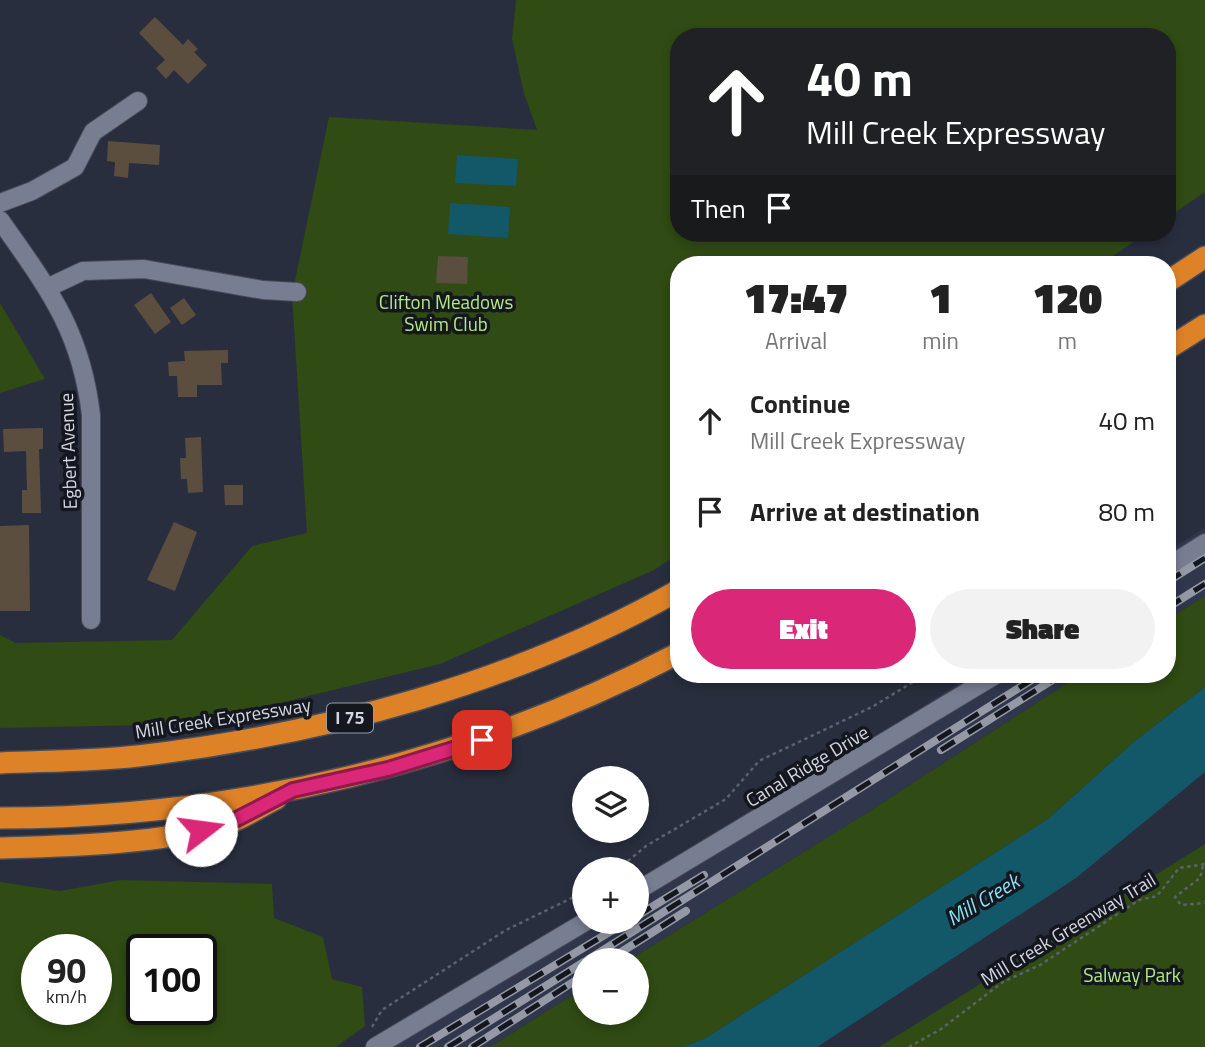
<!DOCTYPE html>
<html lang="en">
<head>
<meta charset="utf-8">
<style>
	:root { --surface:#fff; --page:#f2f2f2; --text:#222; --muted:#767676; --accent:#db2777 }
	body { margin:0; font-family:"Titillium Web",sans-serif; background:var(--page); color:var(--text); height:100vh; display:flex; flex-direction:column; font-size:26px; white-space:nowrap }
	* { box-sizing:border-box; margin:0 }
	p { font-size:23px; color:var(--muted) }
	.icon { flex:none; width:38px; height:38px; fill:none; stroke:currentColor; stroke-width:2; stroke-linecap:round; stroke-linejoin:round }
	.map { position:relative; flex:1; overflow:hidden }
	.panel { position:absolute; left:670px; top:256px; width:506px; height:427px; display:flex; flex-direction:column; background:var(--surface); border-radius:28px; box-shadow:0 4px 10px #0003 }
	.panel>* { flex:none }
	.guide { position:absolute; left:670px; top:28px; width:506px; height:214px; border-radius:28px; box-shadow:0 4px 10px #0003; background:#202124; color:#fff; overflow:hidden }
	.buttons { position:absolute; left:572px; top:766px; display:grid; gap:14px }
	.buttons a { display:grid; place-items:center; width:77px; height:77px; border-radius:50%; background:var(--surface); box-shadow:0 4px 10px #0003; font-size:35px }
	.speed { position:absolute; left:21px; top:934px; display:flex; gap:14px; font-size:35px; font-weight:700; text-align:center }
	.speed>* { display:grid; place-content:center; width:91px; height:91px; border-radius:50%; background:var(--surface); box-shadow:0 4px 10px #0003; line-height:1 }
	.speed small { font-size:18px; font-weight:400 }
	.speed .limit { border:4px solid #111; border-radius:10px; background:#fff; color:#111 }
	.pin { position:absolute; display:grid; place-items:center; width:60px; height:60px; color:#fff; margin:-30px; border-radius:14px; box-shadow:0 4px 10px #0006 }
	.me { position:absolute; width:77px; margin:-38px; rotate:75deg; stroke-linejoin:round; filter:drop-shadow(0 0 5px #0008) }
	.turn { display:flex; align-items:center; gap:24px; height:147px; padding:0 21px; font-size:32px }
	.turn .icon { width:91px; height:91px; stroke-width:2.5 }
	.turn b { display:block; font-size:49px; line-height:60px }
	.then { display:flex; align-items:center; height:66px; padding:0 21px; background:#0003; gap:14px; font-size:26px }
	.eta { display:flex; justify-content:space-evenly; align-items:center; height:119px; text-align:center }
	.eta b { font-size:42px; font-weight:800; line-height:49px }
	.cta { display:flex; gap:14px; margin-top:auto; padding:14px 21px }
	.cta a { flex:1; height:80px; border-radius:42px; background:var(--accent); color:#fff; font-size:28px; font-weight:800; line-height:80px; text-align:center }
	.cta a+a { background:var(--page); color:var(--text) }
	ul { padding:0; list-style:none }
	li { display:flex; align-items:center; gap:21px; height:91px; padding:0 21px }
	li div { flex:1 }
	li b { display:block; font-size:26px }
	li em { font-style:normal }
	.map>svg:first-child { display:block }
</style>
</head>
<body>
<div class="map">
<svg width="1205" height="1047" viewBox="0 0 1205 1047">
	<rect width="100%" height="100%" fill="#292e3e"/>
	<g fill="#30374d">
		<path d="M1205,528V596L1167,620V551Z"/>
		<path d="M973,674H1081L870,811L628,961H584V988L490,1047H376L584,922H637V884L763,809Z"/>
	</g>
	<g fill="#304b13" fill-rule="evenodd">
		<path d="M516,0H1205V192L1167,218V37H679V233H1147L1101,264H679V553L654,570L440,664L194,724L0,728V635L16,643L172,640L252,546L307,533L292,295L329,117L537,130L524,93L512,39Z"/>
		<path d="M0,303L45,379L0,393Z"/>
		<path d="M1205,596V687L1135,741L1048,819L706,1038L683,1047H490L584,988V1013H637V961H628L870,811L1081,674H1167V620Z"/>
		<path d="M1205,844V1047H879Z"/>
		<path d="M121,880L272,884L274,918L323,937L332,979L362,987L365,1026L336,1047H0V882L60,891ZM37,950H96V1010H37ZM142,950H201V1010H142Z"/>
	</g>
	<g fill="#135868">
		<path d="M457,155L518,159L516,186L455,183Z"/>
		<path d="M450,203L510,207L508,238L448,234Z"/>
		<path d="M1205,687V772L1076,878L817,1047H683L706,1038L1048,819L1135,741Z"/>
	</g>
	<g fill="#5b4e3f">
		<path d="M155,17L183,45L188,39L198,49L194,52L207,65L188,84L174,70L166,79L156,68L165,60L139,33Z"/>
		<path d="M108,141L160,145L159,165L129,163L128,178L114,176L115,162L107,161Z"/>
		<path d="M438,256L468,257L467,284L436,283Z"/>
		<path d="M151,293L171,322L155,334L134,305Z"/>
		<path d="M184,298L196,315L182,325L170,308Z"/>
		<path d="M228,350V363H221L222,385H197V397H178L177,376H169L168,362L185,361L184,351Z"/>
		<path d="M43,428V449H39L41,513H22V490H27L26,451L4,452L3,429Z"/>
		<path d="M201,437L203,492L188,493L187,479H181L180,458H186L185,438Z"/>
		<path d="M224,485H243V505H225Z"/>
		<path d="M174,522L197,532L175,591L147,580Z"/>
		<path d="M29,525L30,611H0V526Z"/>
	</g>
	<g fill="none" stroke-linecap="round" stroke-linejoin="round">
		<defs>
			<g id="minor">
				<path d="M0,203L32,191L75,167L93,132L138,101"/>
				<path d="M0,220C48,288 81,330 91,415V620"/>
				<path d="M47,288L83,271L144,269L263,290L297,292"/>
				<path d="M1167,567L1205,543"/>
				<path d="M637,891L997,674"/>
				<path d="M375,1047L585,922"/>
			</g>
			<g id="highway">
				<path d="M1167,282L1205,257"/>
				<path d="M1167,349L1205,325"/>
				<path d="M0,763C46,761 93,761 138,756C325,734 515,683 679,590"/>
				<path d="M0,818C237,818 468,763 679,653"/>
				<path d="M0,848C66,846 160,844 223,825C241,820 259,807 276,799"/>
			</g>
		</defs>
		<use href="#minor" stroke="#474c59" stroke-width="20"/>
		<use href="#highway" stroke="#474c59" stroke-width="24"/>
		<g stroke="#5c616f" stroke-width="2.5" stroke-dasharray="3.5 3.5" stroke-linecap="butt">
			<path d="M1203,866L1200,878L1175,897L1181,905L1205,903"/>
			<path d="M617,870L646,846L726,799L759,761L872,707L926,674"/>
			<path d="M372,1027L382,1010L506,930L584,892"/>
			<path d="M909,1047L941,1029L1003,982L1040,965L1139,900L1157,896L1179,868L1205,864"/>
		</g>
		<use href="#minor" stroke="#777e91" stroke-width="18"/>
		<use href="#highway" stroke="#de8228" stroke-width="21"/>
		<defs>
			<g id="rail">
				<path d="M1167,582L1205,558"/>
				<path d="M1167,608L1205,584"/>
				<path d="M941,750L1062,674"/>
				<path d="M637,916L704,875"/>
				<path d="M586,961L1041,674"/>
				<path d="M607,961L686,911"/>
				<path d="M420,1047L626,922"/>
				<path d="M448,1047L584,962"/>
				<path d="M472,1047L584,975"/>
			</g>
		</defs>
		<use href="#rail" stroke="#9599a5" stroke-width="8"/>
		<use href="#rail" stroke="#14171e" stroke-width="5" stroke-dasharray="16" stroke-linecap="butt"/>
	</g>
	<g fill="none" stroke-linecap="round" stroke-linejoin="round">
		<defs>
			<path id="route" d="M201,830L225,825L293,790L388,769L482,740"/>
		</defs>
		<use href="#route" stroke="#8e194d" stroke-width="18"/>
		<use href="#route" stroke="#db2777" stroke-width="12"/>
	</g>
	<g text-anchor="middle" stroke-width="7" stroke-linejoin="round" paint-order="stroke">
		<rect fill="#14171e" stroke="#999da6" stroke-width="2" x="327" y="703.5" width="46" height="29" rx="5"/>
		<g font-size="18" font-weight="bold" fill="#d2d6e0">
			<text x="350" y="724">I 75</text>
		</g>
		<g font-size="19" fill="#b3ea81" stroke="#14171e">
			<text x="446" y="309">Clifton Meadows<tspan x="446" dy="22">Swim Club</tspan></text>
			<text x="1132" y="982">Salway Park</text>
		</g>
		<g font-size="19" fill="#d2d6e0" stroke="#14171e">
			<text transform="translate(68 451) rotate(-92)" y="7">Egbert Avenue</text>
			<text transform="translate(223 718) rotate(-9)" y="7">Mill Creek Expressway</text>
			<text transform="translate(807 766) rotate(-31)" y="7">Canal Ridge Drive</text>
			<text transform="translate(1068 929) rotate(-31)" y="7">Mill Creek Greenway Trail</text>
		</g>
		<g font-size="21" font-style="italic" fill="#8bdff7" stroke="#14171e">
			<text transform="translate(983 900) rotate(-31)" y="7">Mill Creek</text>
		</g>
	</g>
</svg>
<div class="buttons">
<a><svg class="icon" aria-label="layers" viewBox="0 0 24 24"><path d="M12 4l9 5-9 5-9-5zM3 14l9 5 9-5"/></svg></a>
<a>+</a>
<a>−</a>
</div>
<div class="speed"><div>90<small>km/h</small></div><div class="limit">100</div></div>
<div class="pin" style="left:482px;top:740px;background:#d93025"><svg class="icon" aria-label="arrive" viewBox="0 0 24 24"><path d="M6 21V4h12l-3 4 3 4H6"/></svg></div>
<svg class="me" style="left:201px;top:830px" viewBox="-20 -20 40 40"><circle r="19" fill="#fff"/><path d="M0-13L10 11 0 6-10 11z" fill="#db2777"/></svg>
<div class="guide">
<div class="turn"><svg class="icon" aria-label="ahead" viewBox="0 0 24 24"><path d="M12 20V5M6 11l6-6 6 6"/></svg><div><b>40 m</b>Mill Creek Expressway</div></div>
<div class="then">Then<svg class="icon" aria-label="arrive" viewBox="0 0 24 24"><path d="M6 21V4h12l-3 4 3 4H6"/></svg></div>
</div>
<section class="panel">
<div class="eta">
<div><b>17:47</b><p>Arrival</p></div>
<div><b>1</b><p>min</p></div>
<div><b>120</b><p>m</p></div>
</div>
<ul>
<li><svg class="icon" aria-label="ahead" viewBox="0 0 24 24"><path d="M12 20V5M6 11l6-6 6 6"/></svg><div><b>Continue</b><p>Mill Creek Expressway</p></div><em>40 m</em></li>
<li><svg class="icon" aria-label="arrive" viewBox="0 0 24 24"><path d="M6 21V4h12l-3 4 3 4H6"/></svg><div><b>Arrive at destination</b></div><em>80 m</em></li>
</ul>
<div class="cta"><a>Exit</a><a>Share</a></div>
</section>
</div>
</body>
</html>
